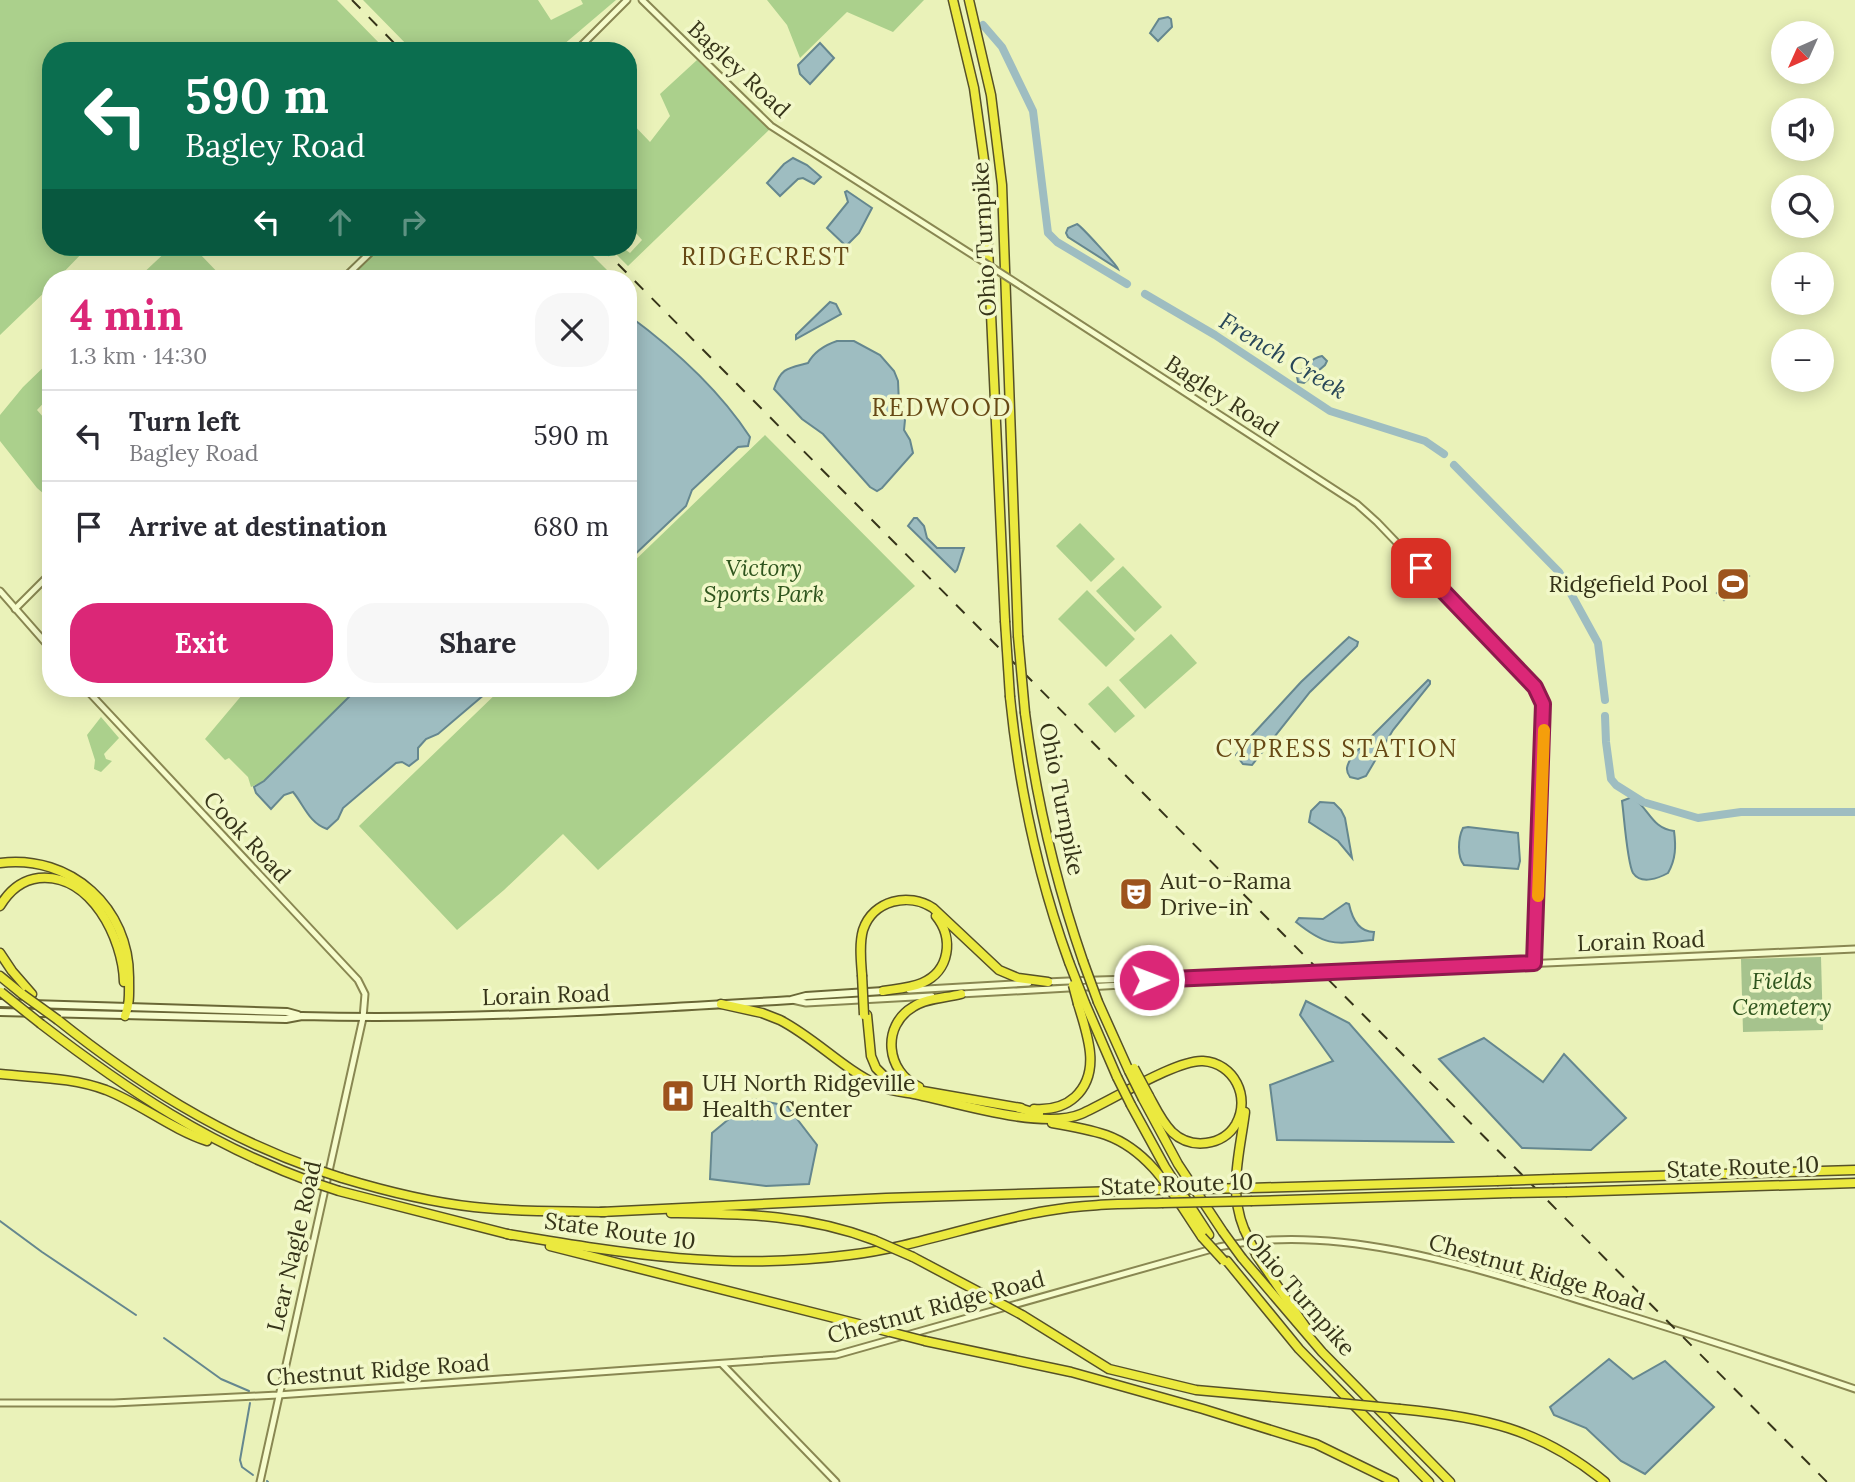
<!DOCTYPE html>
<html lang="en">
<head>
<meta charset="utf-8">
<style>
	:root { --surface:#fff; --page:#f7f7f7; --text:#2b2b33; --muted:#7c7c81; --line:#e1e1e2; --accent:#db2777 }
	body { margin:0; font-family:Lora,serif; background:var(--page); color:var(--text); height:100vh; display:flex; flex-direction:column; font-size:26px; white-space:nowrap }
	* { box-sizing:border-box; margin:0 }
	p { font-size:23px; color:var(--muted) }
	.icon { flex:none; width:38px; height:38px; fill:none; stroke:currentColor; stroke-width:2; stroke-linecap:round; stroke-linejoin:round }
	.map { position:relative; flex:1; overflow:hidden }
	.side { position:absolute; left:42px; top:270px; width:595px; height:427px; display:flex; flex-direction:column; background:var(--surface); border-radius:28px; box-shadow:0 4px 18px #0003 }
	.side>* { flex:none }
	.banner { position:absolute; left:42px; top:42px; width:595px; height:214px; border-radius:28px; box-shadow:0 4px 18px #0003; background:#0b6e4f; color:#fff; overflow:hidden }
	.needle { width:46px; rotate:225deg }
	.controls { position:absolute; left:1771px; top:21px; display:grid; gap:14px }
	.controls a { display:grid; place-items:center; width:63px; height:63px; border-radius:50%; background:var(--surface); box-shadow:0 4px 18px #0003; font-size:35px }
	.pin { position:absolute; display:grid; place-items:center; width:60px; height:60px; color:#fff; margin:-30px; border-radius:14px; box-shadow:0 4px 10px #0006 }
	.me { position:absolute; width:77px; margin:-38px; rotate:89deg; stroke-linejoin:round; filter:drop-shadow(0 0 5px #0008) }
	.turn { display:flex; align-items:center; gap:24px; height:147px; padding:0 28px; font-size:32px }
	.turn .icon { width:91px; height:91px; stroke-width:2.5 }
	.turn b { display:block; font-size:49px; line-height:60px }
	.lanes { display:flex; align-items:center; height:66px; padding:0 28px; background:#0003; justify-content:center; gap:35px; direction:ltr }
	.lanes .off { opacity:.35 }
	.round { display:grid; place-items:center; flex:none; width:74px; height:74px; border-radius:28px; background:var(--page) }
	.summary { display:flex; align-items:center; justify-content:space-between; height:119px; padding:0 28px }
	h1 { font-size:42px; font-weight:700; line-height:52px; color:var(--accent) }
	.primary-button { display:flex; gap:14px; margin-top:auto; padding:14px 28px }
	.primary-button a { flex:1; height:80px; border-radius:28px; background:var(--accent); color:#fff; font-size:28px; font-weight:700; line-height:80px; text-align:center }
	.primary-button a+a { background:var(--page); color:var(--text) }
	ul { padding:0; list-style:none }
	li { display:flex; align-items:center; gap:21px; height:91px; padding:0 28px; border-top:2px solid var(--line) }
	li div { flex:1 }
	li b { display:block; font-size:26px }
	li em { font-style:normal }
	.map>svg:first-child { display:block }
</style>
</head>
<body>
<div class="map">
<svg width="1855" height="1482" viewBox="0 0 1855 1482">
	<rect width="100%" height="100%" fill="#eaf2b9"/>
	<g fill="#abd08c">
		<path d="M0,0H337L384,48L381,51H51V247H88L58,278H51V286L0,335Z"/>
		<path d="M363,0H538L551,20L583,4L581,0H616L556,51H413Z"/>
		<path d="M767,0H924L893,32L847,12L800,58L787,25Z"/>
		<path d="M697,60L770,129L628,266L609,247H622L630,253L642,240L635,232L628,239V119L650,142L670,116L660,94Z"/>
		<path d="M171,247H204L199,253L223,278H183L175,271L167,278H138Z"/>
		<path d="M381,247H584L615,278H349Z"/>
		<path d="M51,360V395L37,410L51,426V465L46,476L51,480V500L37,488L0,441V415L23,387Z"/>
		<path d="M765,435L915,586L598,870L563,834L504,890L457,930L359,826L502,688H628V567Z"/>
		<path d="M1080,523L1115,559L1091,582L1056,546Z"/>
		<path d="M1123,566L1162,607L1135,632L1096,591Z"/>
		<path d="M1087,590L1135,639L1106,667L1058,619Z"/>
		<path d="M1171,634L1197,663L1145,709L1119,680Z"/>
		<path d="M1108,686L1135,716L1115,733L1088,704Z"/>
		<path d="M239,688H358L264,781L251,787L248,777L229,758L225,760L205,739L242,695Z"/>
		<path d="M101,717L119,738L104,754L106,759L112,761L101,772L94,769L95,760L87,735Z"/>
	</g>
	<path fill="#a6c38d" d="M1821,957L1823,1030L1743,1032L1741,959Z"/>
	<g fill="#9ebdc1" stroke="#65878f" stroke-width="2">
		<path d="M1168,17L1171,19L1172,27L1158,41L1150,33L1159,19Z"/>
		<path d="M820,43L834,58L810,84L800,74L798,65Z"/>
		<path d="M793,158L807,165L821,177L814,184L803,178L798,179L780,196L767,183L784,164Z"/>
		<path d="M847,191L872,208L859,233L846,246L827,228L848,202L845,192Z"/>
		<path d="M1077,224C1081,226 1116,264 1118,269L1068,237L1066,233L1068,228Z"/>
		<path d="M830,302L836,304L841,314L796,339V335Z"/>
		<path d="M628,315C673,348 720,391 750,437L748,446L738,447L692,490L686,506L628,561Z"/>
		<path d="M837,341H854L880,355L894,371L898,381L899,404L905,420L904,430L910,440L913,453L882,488L877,491L870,487L823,434L802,419L774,389C781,367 789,368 808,363C814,352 825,345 837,341Z"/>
		<path d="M1322,356L1327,361L1325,365L1304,383L1298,382L1297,377C1302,368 1312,358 1322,356Z"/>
		<path d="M914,518H917L924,526L927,538L937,548H964L957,570L955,572L908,526Z"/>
		<path d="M1741,569L1749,576L1724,600L1717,593Z"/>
		<path d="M1349,637L1358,642L1357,646L1310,692L1252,765L1243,764L1236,755L1244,744L1301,682Z"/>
		<path d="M1428,680L1430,681V684L1393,730L1366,776L1358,779L1350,777C1344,769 1348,764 1352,756Z"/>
		<path d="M358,688H492L438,734L426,739L418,748V759L409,766L402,762L396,763L343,808L338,819L327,829C309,823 304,805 293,792L284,795L271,809L256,793L254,787L264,781Z"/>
		<path d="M1632,797C1650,809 1651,828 1674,831C1676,846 1676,859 1668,873C1659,878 1641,885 1633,873C1627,862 1624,815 1622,801Z"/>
		<path d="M1320,802L1334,803L1341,810L1345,818L1352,858L1338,841L1309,822L1311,811Z"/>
		<path d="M1468,827L1518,833L1520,861L1518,869L1464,865C1457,857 1458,838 1463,828Z"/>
		<path d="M1346,903L1349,904C1352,918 1358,932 1374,932L1373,940C1334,944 1327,947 1296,922L1299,918L1323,919Z"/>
		<path d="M1306,1001L1349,1023L1453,1142L1277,1140L1270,1085L1333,1061L1300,1015Z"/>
		<path d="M1484,1038L1543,1082L1564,1054L1626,1118L1591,1150L1522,1148L1439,1059Z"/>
		<path d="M753,1099L787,1106L817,1145L809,1184L766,1186L710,1179L712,1133Z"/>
		<path d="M1609,1359L1633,1379L1665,1361L1714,1407L1645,1474L1621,1461L1586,1428L1554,1415L1550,1407Z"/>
	</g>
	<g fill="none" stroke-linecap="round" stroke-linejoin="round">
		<g stroke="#65878f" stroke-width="2">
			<path d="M0,1221L42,1252L136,1315"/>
			<path d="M164,1338L221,1379L249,1391"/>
			<path d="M250,1403L240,1460L242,1467L253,1475"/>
			<path d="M267,1481L268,1482"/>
		</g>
		<g stroke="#9ebdc1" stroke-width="8">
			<path d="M983,25L1002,47L1033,111L1048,233L1057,242L1127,284"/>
			<path d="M1145,294L1215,335L1330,411L1425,441L1444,454"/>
			<path d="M1454,465L1559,572L1598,643L1605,700"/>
			<path d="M1605,716L1606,742L1611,779L1616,785L1643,802L1698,818L1741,812H1855"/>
		</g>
		<defs>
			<g id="tertiary">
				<path d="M642,0L771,126L976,257"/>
				<path d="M576,51L627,0"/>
				<path d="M344,278L376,247"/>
				<path d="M1021,286L1357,504L1377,522L1535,687L1541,696L1545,711L1534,963"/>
				<path d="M0,591L51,649"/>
				<path d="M15,609L51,573"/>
				<path d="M85,688L358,980L365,994L363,1018L260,1482"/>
				<path d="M1344,972L1855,949"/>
				<path d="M1046,982C1128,978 1211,978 1294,974"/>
				<path d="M909,990L1029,983"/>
				<path d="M960,994L1122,985L1134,980"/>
				<path d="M792,1000L806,1003L932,996"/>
				<path d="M722,1364L836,1482"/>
				<path d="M0,1403H114L278,1395L836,1355L1219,1247C1337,1220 1485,1271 1598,1306C1684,1332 1770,1360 1855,1389"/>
			</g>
			<g id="secondary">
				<path d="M0,1003L287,1012L298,1015"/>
				<path d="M0,1012L286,1019L302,1016C465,1020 628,1010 791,1000L806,996L883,991"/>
			</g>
			<g id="motorway">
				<path d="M953,0L974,88L984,160L1005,621"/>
				<path d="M969,0L991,95L1002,185L1018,636"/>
				<path d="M1010,697C1019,787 1038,877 1069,962"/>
				<path d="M1025,713C1036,798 1055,880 1083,961"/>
				<path d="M0,863C71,854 130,908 129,979C129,992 130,1004 125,1016"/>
				<path d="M0,906C9,891 22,880 39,878C91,873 123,939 124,982"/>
				<path d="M0,953L12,971L32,994"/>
				<path d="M862,975C861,961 859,944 863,930C873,900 909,892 933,908L999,970L1018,978L1048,982"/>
				<path d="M0,976L22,994"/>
				<path d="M883,991C895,989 910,988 922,983C950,971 954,938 936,916"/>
				<path d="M1098,1002L1129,1071"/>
				<path d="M1085,1003L1117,1077"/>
				<path d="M721,1004L762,1013L780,1020C815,1038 843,1069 878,1085C890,1092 905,1092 919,1095C959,1104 1044,1130 1081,1114C1109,1102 1177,1059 1203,1061C1234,1063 1251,1097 1236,1124C1223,1146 1191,1150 1172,1132C1162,1122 1156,1109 1149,1096"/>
				<path d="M867,1015L871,1056L876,1068L888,1080L917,1090L1021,1108"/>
				<path d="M58,1020C137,1083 219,1135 315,1169"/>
				<path d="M41,1024C127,1090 210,1145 312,1182"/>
				<path d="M0,1074C36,1078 71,1077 106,1090C141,1104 171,1129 207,1141"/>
				<path d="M919,1087C886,1072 881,1026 913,1007C926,998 946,998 961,994"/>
				<path d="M1143,1099L1178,1164L1223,1232"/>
				<path d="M1131,1105L1165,1167L1209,1235"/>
				<path d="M1019,1108L1039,1114"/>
				<path d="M1034,1109C1049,1110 1063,1108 1075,1097C1102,1072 1087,1034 1078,1004"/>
				<path d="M1052,1123C1070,1126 1088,1129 1106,1135C1153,1152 1175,1198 1202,1237"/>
				<path d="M342,1178C385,1191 429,1202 474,1207C518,1212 561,1211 605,1212"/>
				<path d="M1554,1179L1855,1170"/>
				<path d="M1250,1188L1497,1181"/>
				<path d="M339,1191L511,1235"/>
				<path d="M1567,1192L1855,1183"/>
				<path d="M1252,1201L1510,1193"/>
				<path d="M601,1212L886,1198L1152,1190"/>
				<path d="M671,1213C743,1214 806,1214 874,1240"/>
				<path d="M1244,1229C1228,1190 1240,1152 1245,1112"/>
				<path d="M507,1234C627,1254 727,1271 849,1255C916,1247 979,1222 1046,1211C1084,1204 1123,1204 1162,1203"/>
				<path d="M550,1246L890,1332"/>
				<path d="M1257,1256L1307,1329"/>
				<path d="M913,1257L996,1301"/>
				<path d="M1242,1258L1322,1352L1450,1482"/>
				<path d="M1227,1261L1299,1349L1429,1482"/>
				<path d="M1022,1315L1109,1369L1196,1390L1329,1402"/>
				<path d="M925,1341L1071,1372L1203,1409L1316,1444L1394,1482"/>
				<path d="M1400,1409C1483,1417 1539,1428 1605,1482"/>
			</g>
		</defs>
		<use href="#tertiary" stroke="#898752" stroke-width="9"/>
		<use href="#secondary" stroke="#6a6736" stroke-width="10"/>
		<use href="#motorway" stroke="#565128" stroke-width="11"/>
		<use href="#tertiary" stroke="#f6fccc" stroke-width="5"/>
		<use href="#secondary" stroke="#f6fccc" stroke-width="6"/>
		<use href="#motorway" stroke="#ebe93f" stroke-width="8"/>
		<g stroke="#363419" stroke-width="2" stroke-dasharray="12 12" stroke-linecap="butt">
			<path d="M352,0L402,51"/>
			<path d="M601,247L1827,1482"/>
		</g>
		<defs>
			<g id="tertiary-bridge">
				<path d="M976,257L1021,286"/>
				<path d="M1294,974L1344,972"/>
			</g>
			<g id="motorway-bridge">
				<path d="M1005,621L1010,697"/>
				<path d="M1018,636L1025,713"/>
				<path d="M1083,961L1098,1002"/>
				<path d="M1069,962L1085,1003"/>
				<path d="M862,975L864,1015"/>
				<path d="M1073,985L1078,1004"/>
				<path d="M1,992L41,1024"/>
				<path d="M22,994L58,1020"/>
				<path d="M1134,1068L1149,1096"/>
				<path d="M1129,1071L1143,1099"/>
				<path d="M1117,1077L1131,1105"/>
				<path d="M315,1169L342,1178"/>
				<path d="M1497,1181L1554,1179"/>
				<path d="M312,1182L339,1191"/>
				<path d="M1152,1190L1250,1188"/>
				<path d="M1510,1193L1567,1192"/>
				<path d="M1162,1203L1252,1201"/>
				<path d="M1244,1229L1257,1256"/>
				<path d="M1223,1232L1242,1258"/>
				<path d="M1202,1237L1224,1261"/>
				<path d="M874,1240L913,1257"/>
				<path d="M996,1301L1022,1315"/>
				<path d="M890,1332L925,1341"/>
				<path d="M1329,1402L1400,1409"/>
			</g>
		</defs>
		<use href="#tertiary-bridge" stroke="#898752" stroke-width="9" stroke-linecap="butt"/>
		<use href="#motorway-bridge" stroke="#565128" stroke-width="11" stroke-linecap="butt"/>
		<use href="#tertiary-bridge" stroke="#f6fccc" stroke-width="5"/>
		<use href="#motorway-bridge" stroke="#ebe93f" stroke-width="8"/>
	</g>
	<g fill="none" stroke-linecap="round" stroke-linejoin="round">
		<defs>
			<path id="route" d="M1149,980L1534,963L1543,704L1535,687L1421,568"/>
		</defs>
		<use href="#route" stroke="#8e194d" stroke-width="18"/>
		<use href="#route" stroke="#db2777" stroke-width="12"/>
		<path stroke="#f59e0b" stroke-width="12" d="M1538,896L1544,730"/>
	</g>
	<defs>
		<symbol id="stadium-square" viewBox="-11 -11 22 22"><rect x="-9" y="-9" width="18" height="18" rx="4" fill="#9d531d" stroke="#f2f8c9"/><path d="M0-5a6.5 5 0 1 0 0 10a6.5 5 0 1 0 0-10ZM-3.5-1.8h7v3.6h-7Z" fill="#fff"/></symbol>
		<symbol id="theatre-square" viewBox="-11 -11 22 22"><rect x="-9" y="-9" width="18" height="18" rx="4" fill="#9d531d" stroke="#f2f8c9"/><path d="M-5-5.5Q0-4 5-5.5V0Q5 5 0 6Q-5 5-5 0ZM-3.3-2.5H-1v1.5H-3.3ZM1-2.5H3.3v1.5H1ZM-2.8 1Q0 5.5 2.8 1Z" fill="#fff"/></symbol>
		<symbol id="hospital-square" viewBox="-11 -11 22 22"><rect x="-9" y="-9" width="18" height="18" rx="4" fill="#9d531d" stroke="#f2f8c9"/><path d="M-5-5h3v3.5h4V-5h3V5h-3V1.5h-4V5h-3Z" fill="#fff"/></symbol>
	</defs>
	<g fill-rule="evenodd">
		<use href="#stadium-square" x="1714" y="565" width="38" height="38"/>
		<use href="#theatre-square" x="1117" y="875" width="38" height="38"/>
		<use href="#hospital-square" x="659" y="1077" width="38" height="38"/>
	</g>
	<g text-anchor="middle" stroke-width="7" stroke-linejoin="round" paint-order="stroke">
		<g font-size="23" fill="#363419" stroke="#f2f8c9">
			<text transform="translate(739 69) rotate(43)" y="8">Bagley Road</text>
			<text transform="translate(984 239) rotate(-93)" y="8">Ohio Turnpike</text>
			<text transform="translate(1222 396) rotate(33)" y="8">Bagley Road</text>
			<text transform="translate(1062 799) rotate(79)" y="8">Ohio Turnpike</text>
			<text transform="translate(247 837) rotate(47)" y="8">Cook Road</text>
			<text transform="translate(1641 941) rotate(-2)" y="8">Lorain Road</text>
			<text transform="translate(546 995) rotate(-2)" y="8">Lorain Road</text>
			<text transform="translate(1743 1167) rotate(-2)" y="8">State Route 10</text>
			<text transform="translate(1177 1184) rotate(-2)" y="8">State Route 10</text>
			<text transform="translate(620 1231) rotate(8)" y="8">State Route 10</text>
			<text transform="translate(294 1246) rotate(-77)" y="8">Lear Nagle Road</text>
			<text transform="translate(1537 1272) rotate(16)" y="8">Chestnut Ridge Road</text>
			<text transform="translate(1300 1294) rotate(49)" y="8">Ohio Turnpike</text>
			<text transform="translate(936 1307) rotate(-15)" y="8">Chestnut Ridge Road</text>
			<text transform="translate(378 1370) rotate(-4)" y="8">Chestnut Ridge Road</text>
		</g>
		<g font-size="23" font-style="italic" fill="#2f551e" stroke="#f2f8c9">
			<text x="764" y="576">Victory<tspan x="764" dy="26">Sports Park</tspan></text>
			<text x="1782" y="989">Fields<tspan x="1782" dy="26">Cemetery</tspan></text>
		</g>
		<g font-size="23" fill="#363419" stroke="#f2f8c9" text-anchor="start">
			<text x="1708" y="592" text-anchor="end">Ridgefield Pool</text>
			<text x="1160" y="889">Aut-o-Rama<tspan x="1160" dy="26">Drive-in</tspan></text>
			<text x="702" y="1091">UH North Ridgeville<tspan x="702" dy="26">Health Center</tspan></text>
		</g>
		<g font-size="24" letter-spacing="2" fill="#674915" stroke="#f2f8c9">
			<text x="766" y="265">RIDGECREST</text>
			<text x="942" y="416">REDWOOD</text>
			<text x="1337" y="757">CYPRESS STATION</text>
		</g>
		<g font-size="24" font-style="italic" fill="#274658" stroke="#f2f8c9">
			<text transform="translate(1283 356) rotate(31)" y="8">French Creek</text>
		</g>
	</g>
</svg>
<div class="controls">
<a><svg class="needle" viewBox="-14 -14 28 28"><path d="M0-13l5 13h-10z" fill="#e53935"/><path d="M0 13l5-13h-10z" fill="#7c7c81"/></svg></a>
<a><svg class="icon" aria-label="sound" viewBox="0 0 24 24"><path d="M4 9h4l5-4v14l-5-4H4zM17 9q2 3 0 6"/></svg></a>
<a><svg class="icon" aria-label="search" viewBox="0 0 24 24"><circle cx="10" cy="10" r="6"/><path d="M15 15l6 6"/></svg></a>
<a>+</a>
<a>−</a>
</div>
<div class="pin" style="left:1421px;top:568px;background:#d93025"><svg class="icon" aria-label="arrive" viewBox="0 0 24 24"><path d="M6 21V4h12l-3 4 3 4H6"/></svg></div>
<svg class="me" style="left:1149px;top:980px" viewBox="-20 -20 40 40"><circle r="17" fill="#db2777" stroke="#fff" stroke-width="3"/><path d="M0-11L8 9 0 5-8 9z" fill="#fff"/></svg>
<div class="banner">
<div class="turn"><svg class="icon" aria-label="left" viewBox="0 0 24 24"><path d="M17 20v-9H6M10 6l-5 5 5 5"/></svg><div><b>590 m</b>Bagley Road</div></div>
<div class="lanes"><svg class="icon" aria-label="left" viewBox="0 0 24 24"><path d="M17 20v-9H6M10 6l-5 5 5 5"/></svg><svg class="icon off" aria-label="ahead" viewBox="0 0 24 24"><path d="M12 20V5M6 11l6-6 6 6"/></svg><svg class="icon off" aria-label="right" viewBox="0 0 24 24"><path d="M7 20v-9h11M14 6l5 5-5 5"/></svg></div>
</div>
<section class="side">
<div class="summary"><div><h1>4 min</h1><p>1.3 km · 14:30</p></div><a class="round"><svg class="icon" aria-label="close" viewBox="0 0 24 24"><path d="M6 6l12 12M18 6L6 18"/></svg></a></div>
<ul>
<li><svg class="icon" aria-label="left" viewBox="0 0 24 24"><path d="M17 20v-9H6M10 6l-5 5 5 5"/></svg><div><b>Turn left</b><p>Bagley Road</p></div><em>590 m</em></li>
<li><svg class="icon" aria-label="arrive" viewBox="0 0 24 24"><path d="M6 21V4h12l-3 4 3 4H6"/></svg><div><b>Arrive at destination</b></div><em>680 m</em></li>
</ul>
<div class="primary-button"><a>Exit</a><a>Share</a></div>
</section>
</div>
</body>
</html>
